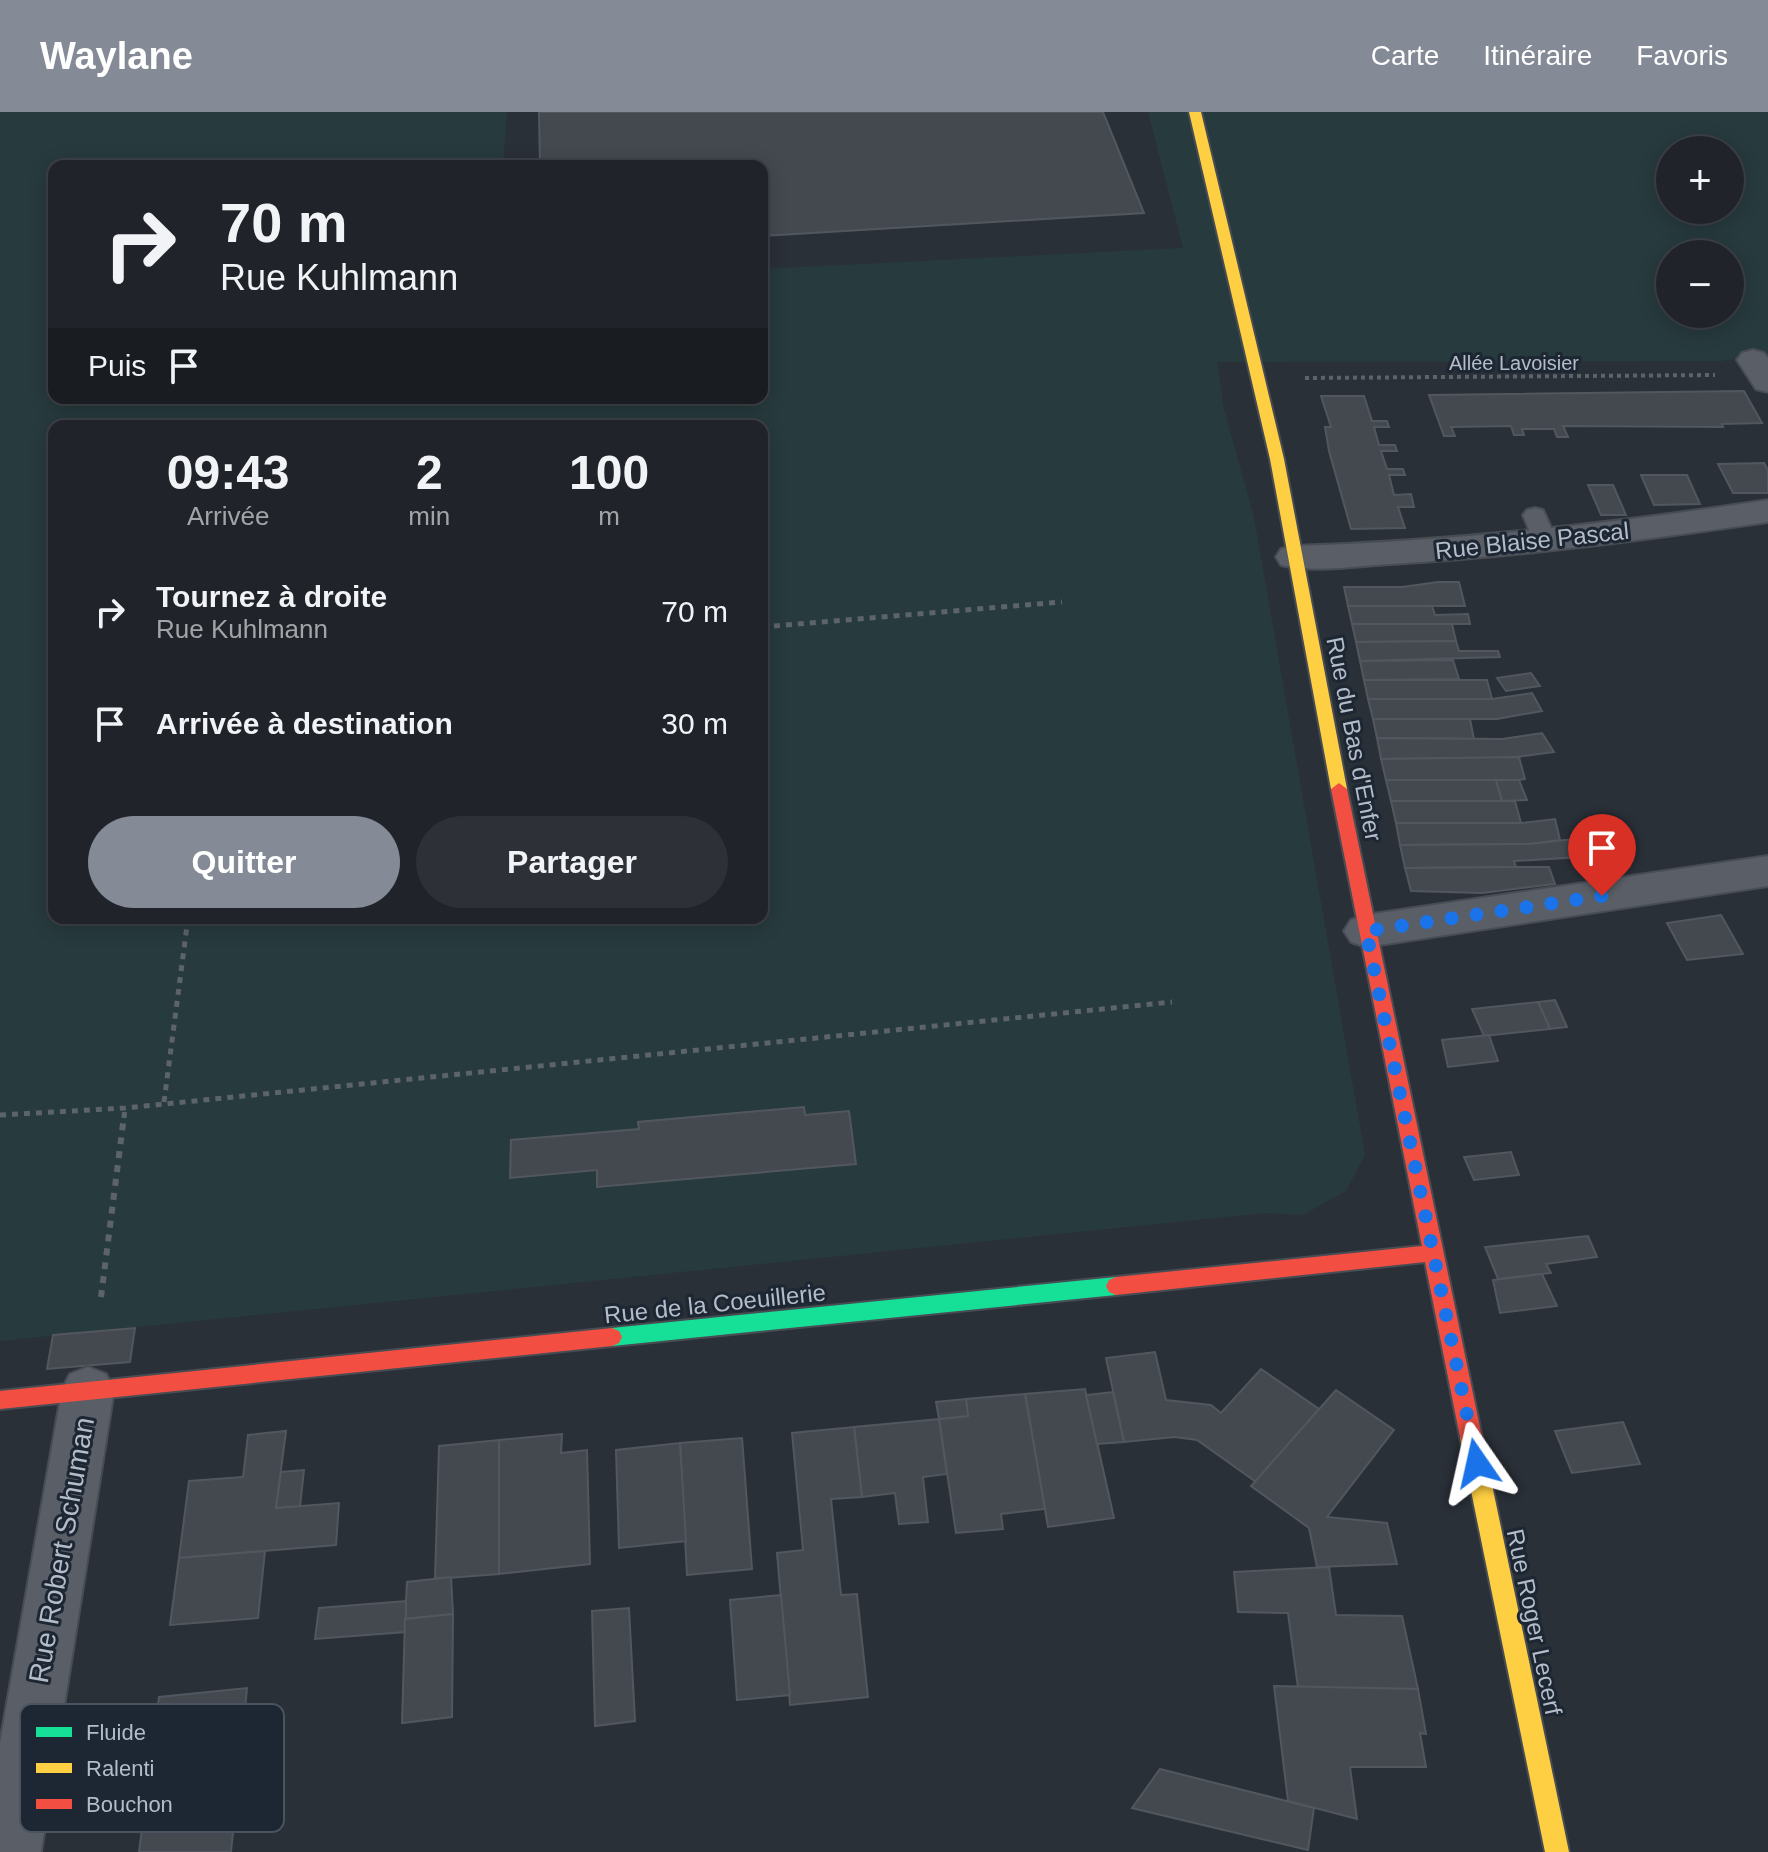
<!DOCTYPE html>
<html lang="fr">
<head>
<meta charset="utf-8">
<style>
	:root { --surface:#20242a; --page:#2d3036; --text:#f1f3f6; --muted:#a2a4a8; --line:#3d4147; --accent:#848b96 }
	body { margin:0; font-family:Arial,sans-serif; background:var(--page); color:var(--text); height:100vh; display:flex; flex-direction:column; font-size:30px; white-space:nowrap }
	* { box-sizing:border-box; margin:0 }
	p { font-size:26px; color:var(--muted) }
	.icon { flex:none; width:44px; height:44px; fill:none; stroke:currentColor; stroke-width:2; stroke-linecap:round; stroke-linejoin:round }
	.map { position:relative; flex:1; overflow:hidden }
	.side { position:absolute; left:48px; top:308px; width:720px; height:504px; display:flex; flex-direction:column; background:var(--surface); border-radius:16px; box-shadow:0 4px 20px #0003,0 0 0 2px var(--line) }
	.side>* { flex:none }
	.top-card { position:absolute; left:48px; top:48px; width:720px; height:244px; border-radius:16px; box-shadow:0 4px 20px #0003,0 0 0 2px var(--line); background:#20242a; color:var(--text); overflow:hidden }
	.controls { position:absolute; left:1656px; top:24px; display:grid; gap:16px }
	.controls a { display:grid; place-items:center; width:88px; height:88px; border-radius:50%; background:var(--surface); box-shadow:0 4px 20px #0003,0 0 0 2px var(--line); font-size:40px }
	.pin { position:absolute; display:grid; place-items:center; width:68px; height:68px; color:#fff; margin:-82px -34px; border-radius:50% 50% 50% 0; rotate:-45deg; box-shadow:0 0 8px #0007 }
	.pin .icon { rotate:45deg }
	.me { position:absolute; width:88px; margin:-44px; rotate:349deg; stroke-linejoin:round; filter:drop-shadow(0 0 6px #0008) }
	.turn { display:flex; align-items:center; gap:28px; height:168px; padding:0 40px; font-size:36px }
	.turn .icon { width:104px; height:104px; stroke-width:2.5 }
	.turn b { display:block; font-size:56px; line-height:68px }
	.then { display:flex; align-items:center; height:76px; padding:0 40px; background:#0003; gap:16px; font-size:30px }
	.eta { display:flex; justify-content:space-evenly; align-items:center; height:136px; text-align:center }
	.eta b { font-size:48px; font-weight:800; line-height:56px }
	.cta { display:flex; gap:16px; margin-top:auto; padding:16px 40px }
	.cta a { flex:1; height:92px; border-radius:48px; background:var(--accent); color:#fff; font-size:32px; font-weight:800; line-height:92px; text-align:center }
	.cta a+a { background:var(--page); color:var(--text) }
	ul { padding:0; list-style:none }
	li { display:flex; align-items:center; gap:24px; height:112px; padding:0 40px }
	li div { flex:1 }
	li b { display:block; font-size:30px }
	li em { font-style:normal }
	header { display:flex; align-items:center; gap:48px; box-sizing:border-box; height:112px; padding:0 40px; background:var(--accent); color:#fff }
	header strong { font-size:38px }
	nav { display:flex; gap:44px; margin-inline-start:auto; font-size:28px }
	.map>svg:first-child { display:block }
</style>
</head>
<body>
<header>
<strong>Waylane</strong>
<nav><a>Carte</a><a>Itinéraire</a><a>Favoris</a></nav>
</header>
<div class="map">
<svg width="1768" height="1740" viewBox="0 0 1768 1740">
	<rect width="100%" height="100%" fill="#2a3038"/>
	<path fill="#273a3e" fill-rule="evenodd" d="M0,0H507L503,54H54V286H762V157L1183,136L1148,0H1768V242L1721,249L1217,250L1224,297L1254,405L1365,1043L1346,1079L1303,1103L1265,1101L0,1229ZM1670,38H1730V98H1670ZM1670,142H1730V202H1670ZM54,314H762V806H54Z"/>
	<g fill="#444950" stroke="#52575f" stroke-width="2">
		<path d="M539,0H1103L1144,101L762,124V54H540Z"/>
		<path d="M1744,279L1762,311L1722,312L1723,315L1563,314L1568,325H1557L1554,317H1522L1524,323H1514L1511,314L1451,315L1455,324H1444L1429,283Z"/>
		<path d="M1321,284H1364L1372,309H1387L1389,315H1374L1379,333H1395L1397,339H1381L1387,357H1403L1405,363H1389L1394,383L1411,382L1414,395H1398L1405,416L1351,417L1329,339L1325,315H1331Z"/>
		<path d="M1764,351L1768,358V381H1733L1718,352Z"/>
		<path d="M1641,363H1687L1700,392L1654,393Z"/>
		<path d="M1588,373H1613L1626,403H1601Z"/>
		<path d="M1438,470H1459L1465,494H1348L1344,475H1402Z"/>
		<path d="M1348,494H1432L1435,503L1468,502L1470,512H1352Z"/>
		<path d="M1352,512H1452L1456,529L1356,530Z"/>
		<path d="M1456,529L1459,539H1498L1500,545L1360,549L1356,530Z"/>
		<path d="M1453,548L1459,567L1364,568L1360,549Z"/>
		<path d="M1531,561L1540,574L1506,579L1497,566Z"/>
		<path d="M1364,568H1487L1492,587H1368Z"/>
		<path d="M1532,581L1542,599L1497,607H1373L1368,587H1492Z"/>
		<path d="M1373,607H1470L1474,627L1377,626Z"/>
		<path d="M1542,621L1554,640L1508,646L1381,647L1377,626L1502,627Z"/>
		<path d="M1519,645L1525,667L1519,668H1386L1381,647Z"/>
		<path d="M1386,668H1496L1502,689H1391Z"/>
		<path d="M1496,668H1519L1527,688L1502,689Z"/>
		<path d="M1391,689H1515L1521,711H1396Z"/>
		<path d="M1555,707L1560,728L1530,732L1400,733L1396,711H1521Z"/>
		<path d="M1573,727L1582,745L1514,749L1516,755L1405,756L1400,733L1530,732Z"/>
		<path d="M1516,755H1549L1555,772L1482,781L1411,779L1405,756Z"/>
		<path d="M1721,803L1743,842L1687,848L1667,811Z"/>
		<path d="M1555,888L1567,915L1550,917L1538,890Z"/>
		<path d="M1538,890L1550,917L1484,924L1472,897Z"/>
		<path d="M1489,923L1498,949L1448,955L1442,928Z"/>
		<path d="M804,995L805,1003L849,999L856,1052L597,1075V1058L510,1066L511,1028L639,1017L638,1010Z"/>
		<path d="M1511,1040L1519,1063L1474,1068L1464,1045Z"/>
		<path d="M1588,1124L1597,1145L1546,1152L1551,1161L1498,1167L1485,1135Z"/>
		<path d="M1542,1162L1557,1194L1500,1201L1493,1168Z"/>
		<path d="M135,1216L130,1250L47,1257L53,1223Z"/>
		<path d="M1155,1240L1166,1288L1211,1293L1221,1301L1261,1257L1319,1297L1256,1370L1197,1328L1175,1325L1124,1330L1106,1246Z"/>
		<path d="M1085,1277L1114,1406L1048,1415L1025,1282Z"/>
		<path d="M1336,1278L1394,1318L1327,1405L1387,1411L1397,1452L1317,1455L1309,1416L1251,1374Z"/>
		<path d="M1113,1280L1124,1330L1097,1332L1086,1283Z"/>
		<path d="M1025,1282L1045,1397L1001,1402L1003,1417L956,1421L939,1307L968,1304L966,1287Z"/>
		<path d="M966,1287L968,1304L939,1307L936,1290Z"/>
		<path d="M939,1307L947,1362L923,1365L928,1410L899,1412L895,1381L862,1385L854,1315Z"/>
		<path d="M1623,1310L1640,1352L1572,1361L1555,1319Z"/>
		<path d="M854,1315L862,1385L831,1387L841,1483L857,1482L868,1585L790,1593L777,1441L803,1438L792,1321Z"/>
		<path d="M286,1319L276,1396L339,1391L336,1433L179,1446L189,1369L243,1365L248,1323Z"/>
		<path d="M562,1322L561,1341L587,1338L590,1452L499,1462V1328Z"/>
		<path d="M742,1326L752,1457L687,1463L680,1331Z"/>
		<path d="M499,1328V1462L435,1467L439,1334Z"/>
		<path d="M680,1331L686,1429L619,1436L616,1338Z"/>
		<path d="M304,1358L300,1394L276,1396L281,1360Z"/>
		<path d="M265,1439L258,1506L170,1513L179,1446Z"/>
		<path d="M1329,1455L1336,1503L1402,1504L1418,1577L1298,1576L1288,1501L1238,1500L1234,1460Z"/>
		<path d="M451,1465L453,1502L405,1507L407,1470Z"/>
		<path d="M781,1483L790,1583L737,1588L730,1488Z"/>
		<path d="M406,1489V1520L315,1527L319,1496Z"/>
		<path d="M629,1496L635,1609L595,1614L592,1499Z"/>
		<path d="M453,1502L452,1605L402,1611L405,1507Z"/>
		<path d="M1274,1574L1418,1577L1426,1622L1420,1621L1426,1655H1350L1357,1707L1288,1689Z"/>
		<path d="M247,1576L231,1740H139L159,1585Z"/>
		<path d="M1160,1657L1314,1696L1308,1738L1132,1696Z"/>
	</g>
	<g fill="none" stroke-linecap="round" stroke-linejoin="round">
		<defs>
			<path id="lane" d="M1535,396L1543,398L1557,429L1554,434H1536L1523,403L1527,398Z"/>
			<g id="street">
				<path d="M1753,238L1764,241L1768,246V280L1756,277L1737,248L1742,241Z"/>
				<path d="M1768,388V410C1643,428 1517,445 1391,452C1356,454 1315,461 1281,453L1276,445L1281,437L1294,434C1453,429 1610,412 1768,388Z"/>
				<path d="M1768,744V774L1366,835L1351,830L1344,819L1351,808L1366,803Z"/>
				<path d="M88,1255L106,1262L114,1278L41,1740H0V1631L62,1278L70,1262Z"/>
			</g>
			<path id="fast" d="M1116,1165L1123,1168L1126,1174L1123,1180L1116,1183L612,1234L605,1231L602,1225L605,1219L612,1216Z"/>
			<g id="slow">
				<path d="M1189,0H1201L1284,347L1347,677L1339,683L1331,677L1270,347Z"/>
				<path d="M1471,1315L1479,1318L1482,1325L1569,1740H1545L1460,1325L1463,1318Z"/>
			</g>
			<g id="jam">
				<path d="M1339,671L1347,677L1482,1325L1479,1332L1471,1335L1463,1332L1460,1325L1425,1150L1116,1183L1109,1180L1106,1174L1109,1168L1116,1165L1422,1134L1331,677Z"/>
				<path d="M612,1216L619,1219L622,1225L619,1231L612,1234L0,1297V1279Z"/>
			</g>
		</defs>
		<use href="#lane" stroke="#484c53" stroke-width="4"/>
		<use href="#street" stroke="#484c53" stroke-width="4"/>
		<use href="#fast" stroke="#484c53" stroke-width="4"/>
		<use href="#slow" stroke="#484c53" stroke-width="4"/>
		<use href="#jam" stroke="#484c53" stroke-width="4"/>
		<path stroke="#5d636a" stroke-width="4" stroke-dasharray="4 4" stroke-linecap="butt" d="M1305,266L1715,263"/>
		<g stroke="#5d636a" stroke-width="5" stroke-dasharray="6 6" stroke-linecap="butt">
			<path d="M762,515L1062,490"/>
			<path d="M164,990L188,806"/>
			<path d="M0,1003L125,996L1172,890"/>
			<path d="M124,1006L125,996"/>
		</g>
		<path stroke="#5d636a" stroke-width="6" stroke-dasharray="7 7" stroke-linecap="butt" d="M101,1185L124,1004"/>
		<use href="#lane" fill="#5a5e66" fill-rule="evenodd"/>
		<use href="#street" fill="#5a5e66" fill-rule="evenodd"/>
		<use href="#fast" fill="#16e098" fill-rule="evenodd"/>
		<use href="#slow" fill="#ffcf43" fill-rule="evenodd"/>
		<use href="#jam" fill="#f24e42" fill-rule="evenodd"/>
	</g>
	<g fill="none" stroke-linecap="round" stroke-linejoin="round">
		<path stroke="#1a73e8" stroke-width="14" stroke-dasharray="0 25.2" d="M1477,1351L1366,819L1602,784"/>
	</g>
	<g text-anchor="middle" stroke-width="6" stroke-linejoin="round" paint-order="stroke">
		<g font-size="20" fill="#b4bcc9" stroke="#1d2633">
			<text x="1514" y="258">Allée Lavoisier</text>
		</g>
		<g font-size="24" fill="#b4bcc9" stroke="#1d2633">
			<text transform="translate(1532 429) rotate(-6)" y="8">Rue Blaise Pascal</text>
			<text transform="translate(1354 627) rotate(79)" y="8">Rue du Bas d'Enfer</text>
			<text transform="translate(715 1192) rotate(-6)" y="8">Rue de la Coeuillerie</text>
			<text transform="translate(1534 1510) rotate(78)" y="8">Rue Roger Lecerf</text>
		</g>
		<g font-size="28" fill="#b4bcc9" stroke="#1d2633">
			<text transform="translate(61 1438) rotate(-80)" y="10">Rue Robert Schuman</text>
		</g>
	</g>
	<rect x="20" y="1592" width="264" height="128" rx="12" fill="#1d2633" stroke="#4a5360" stroke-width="2"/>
	<rect x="36" y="1615" width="36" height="10" fill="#16e098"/>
	<rect x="36" y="1651" width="36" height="10" fill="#ffcf43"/>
	<rect x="36" y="1687" width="36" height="10" fill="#f24e42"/>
	<g font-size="22" fill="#b4bcc9">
		<text x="86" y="1628">Fluide</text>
		<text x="86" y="1664">Ralenti</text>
		<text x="86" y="1700">Bouchon</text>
	</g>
</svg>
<div class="controls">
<a>+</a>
<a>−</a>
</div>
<div class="pin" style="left:1602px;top:784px;background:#d93025"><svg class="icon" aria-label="arrive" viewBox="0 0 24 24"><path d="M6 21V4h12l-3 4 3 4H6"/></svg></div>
<svg class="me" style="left:1477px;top:1351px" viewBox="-20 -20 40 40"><path d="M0-17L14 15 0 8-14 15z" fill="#1a73e8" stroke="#fff" stroke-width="4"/></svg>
<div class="top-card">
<div class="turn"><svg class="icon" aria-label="right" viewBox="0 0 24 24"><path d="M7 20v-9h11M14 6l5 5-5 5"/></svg><div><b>70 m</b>Rue Kuhlmann</div></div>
<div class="then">Puis<svg class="icon" aria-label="arrive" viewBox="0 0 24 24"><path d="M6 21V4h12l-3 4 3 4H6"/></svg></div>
</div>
<section class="side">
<div class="eta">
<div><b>09:43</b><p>Arrivée</p></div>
<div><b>2</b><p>min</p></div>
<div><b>100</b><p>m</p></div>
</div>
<ul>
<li><svg class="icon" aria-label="right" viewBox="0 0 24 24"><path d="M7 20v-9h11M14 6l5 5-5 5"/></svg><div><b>Tournez à droite</b><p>Rue Kuhlmann</p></div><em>70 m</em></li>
<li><svg class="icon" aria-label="arrive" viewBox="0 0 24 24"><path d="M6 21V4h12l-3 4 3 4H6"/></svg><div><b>Arrivée à destination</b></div><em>30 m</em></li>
</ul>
<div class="cta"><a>Quitter</a><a>Partager</a></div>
</section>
</div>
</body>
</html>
